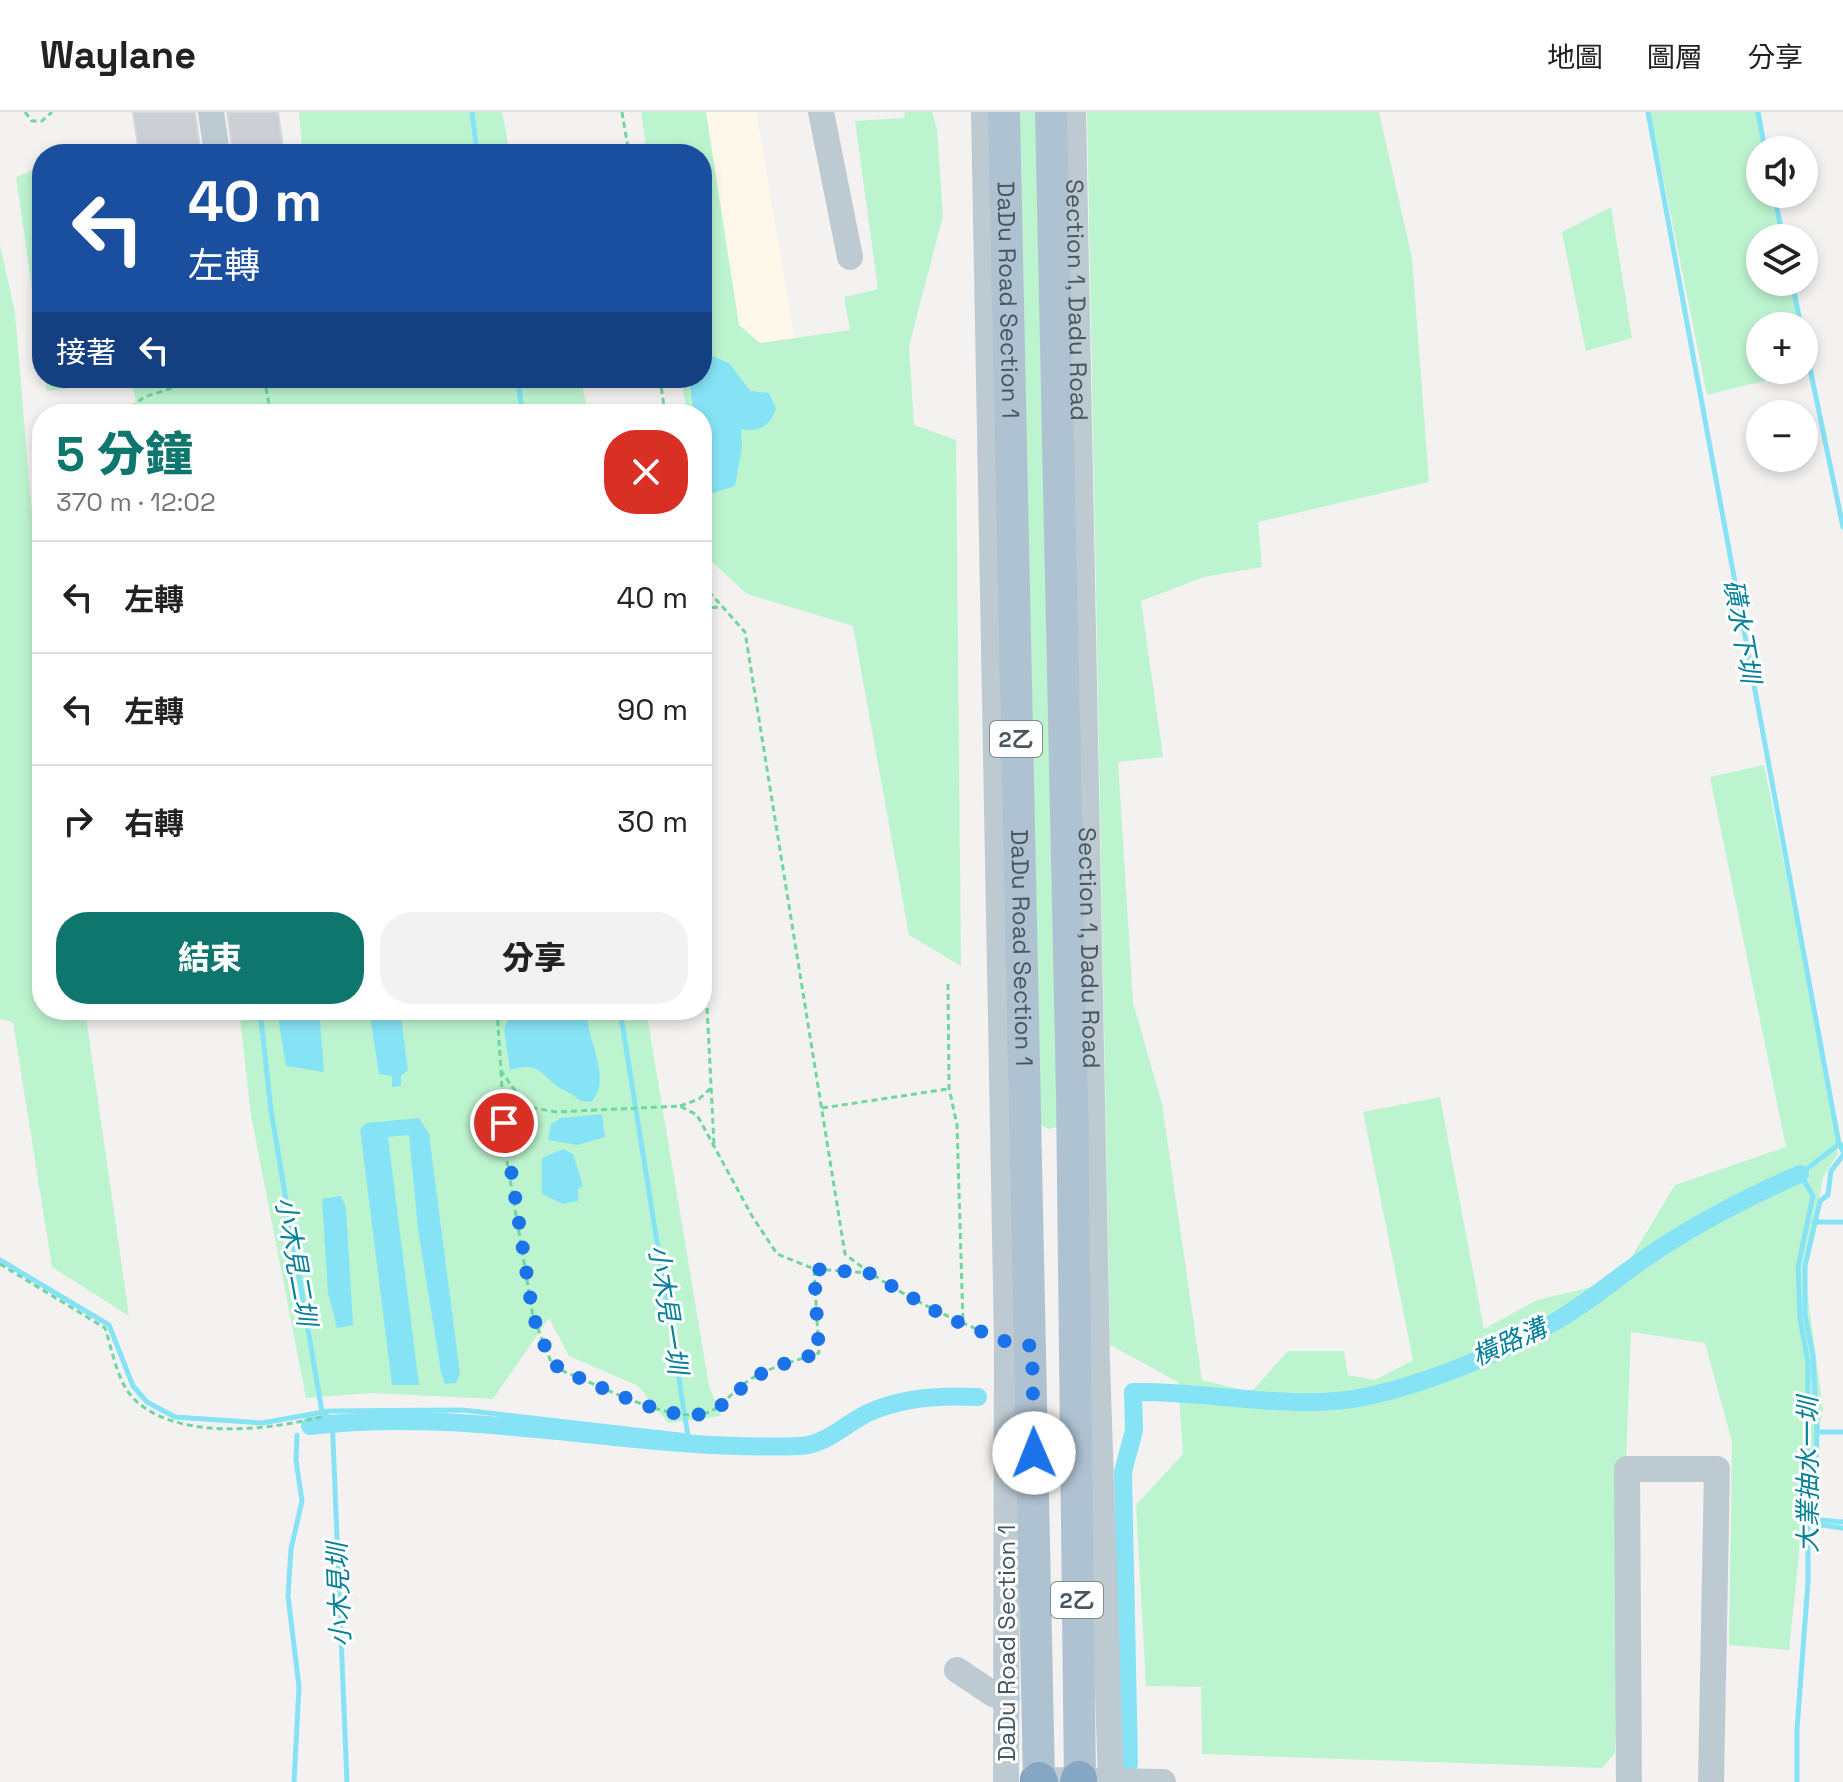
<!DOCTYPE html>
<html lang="zh-TW">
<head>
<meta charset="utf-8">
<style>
	:root { --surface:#fff; --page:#f2f2f2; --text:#222; --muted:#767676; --line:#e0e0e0; --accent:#0f766e }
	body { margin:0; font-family:"Space Grotesk","Noto Sans TC",sans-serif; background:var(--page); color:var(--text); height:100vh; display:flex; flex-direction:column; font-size:30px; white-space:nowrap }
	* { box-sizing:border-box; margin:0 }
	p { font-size:26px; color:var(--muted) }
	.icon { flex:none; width:44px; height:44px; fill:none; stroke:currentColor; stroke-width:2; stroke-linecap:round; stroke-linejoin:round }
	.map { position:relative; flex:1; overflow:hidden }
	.details { position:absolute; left:32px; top:292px; width:680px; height:616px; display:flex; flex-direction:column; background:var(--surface); border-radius:32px; box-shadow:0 4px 12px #0003 }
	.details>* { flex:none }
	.hud { position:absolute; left:32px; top:32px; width:680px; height:244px; border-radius:32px; box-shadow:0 4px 12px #0003; background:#1a4fa0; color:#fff; overflow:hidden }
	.fabs { position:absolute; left:1746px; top:24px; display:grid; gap:16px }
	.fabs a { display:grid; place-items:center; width:72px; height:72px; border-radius:50%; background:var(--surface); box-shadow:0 4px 12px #0003; font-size:40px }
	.pin { position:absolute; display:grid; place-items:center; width:68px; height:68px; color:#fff; margin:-34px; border:4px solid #fff; border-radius:50%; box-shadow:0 2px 8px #0007 }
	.me { position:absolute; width:88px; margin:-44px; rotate:359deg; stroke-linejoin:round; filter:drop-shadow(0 0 6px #0008) }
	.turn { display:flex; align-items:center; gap:28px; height:168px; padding:0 24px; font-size:36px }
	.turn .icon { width:104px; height:104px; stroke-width:2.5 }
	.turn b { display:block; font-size:56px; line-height:68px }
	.then { display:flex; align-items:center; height:76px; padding:0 24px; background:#0003; gap:16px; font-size:30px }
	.round { display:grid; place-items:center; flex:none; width:84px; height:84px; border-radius:32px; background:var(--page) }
	.head { display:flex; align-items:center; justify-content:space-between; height:136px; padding:0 24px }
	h1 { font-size:48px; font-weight:800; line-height:60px; color:var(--accent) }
	.action { display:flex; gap:16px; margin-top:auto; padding:16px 24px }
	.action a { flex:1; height:92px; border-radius:32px; background:var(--accent); color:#fff; font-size:32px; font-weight:800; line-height:92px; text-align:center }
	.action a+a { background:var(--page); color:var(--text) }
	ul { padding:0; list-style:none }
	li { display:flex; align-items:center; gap:24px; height:112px; padding:0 24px; border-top:2px solid var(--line) }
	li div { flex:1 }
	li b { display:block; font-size:30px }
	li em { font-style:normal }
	header { display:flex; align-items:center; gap:48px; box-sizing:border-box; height:112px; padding:0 40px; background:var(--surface); border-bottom:2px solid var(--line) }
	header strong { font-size:38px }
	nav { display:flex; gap:44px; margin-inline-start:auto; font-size:28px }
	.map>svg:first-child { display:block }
</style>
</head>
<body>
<header>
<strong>Waylane</strong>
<nav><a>地圖</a><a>圖層</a><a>分享</a></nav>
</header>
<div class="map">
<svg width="1843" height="1670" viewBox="0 0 1843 1670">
	<rect width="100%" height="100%" fill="#f4f1f1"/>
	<path fill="#fef8eb" d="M706,0H756L795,229L760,231L739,214Z"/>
	<g fill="#bdf4d0">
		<path d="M299,0H502L510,42H303Z"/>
		<path d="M641,0H706L739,213L760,231L850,218L844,185L878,177L855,9L904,6L905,0H932L937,17L943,104L909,234L914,313L956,328L961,854L909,823L853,514L747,482L709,447L702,402V302H687L681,266H702V42H647Z"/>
		<path d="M1016,0H1040L1058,1015L1048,1017L1039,1011Z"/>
		<path d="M1087,0H1379L1412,146L1429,370L1258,410L1262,455L1204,465L1141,489L1163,645L1118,650L1133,890L1162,992L1202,1268L1251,1280L1288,1239H1344L1348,1263L1375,1268L1413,1248L1363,1000L1440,985L1484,1217L1537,1188L1617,1169L1675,1073L1786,1035L1710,665L1764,653L1829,972L1838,1042L1823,1065L1805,1164L1823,1297L1802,1413L1789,1538L1729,1533L1732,1330L1705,1231L1631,1220L1615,1641L1602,1656L1202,1642L1201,1575L1146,1574L1136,1393L1183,1342L1178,1270L1110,1233Z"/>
		<path d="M1650,0H1759L1766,38H1760V82H1774L1783,126H1760V170H1791L1800,214H1760V258H1804V238L1808,258L1707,283Z"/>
		<path d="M42,55V247L16,65Z"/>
		<path d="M1611,95L1632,226L1586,239L1562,120Z"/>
		<path d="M0,133L15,201L42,523V898H85L129,1204L52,1155L13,910L0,907Z"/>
		<path d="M45,266H580L589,302H138L132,269L47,279Z"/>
		<path d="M239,898H646L709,1274L721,1304L668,1311L638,1274L569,1244L549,1206L493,1287L371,1281L306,1286L251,1003Z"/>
	</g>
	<g fill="#86e3f5">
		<path d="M710,243L729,251L750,279L769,281L776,297C770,314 759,321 741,317L742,335L735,374L713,381L705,377L702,302H694L689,266H702V244Z"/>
		<path d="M277,898H319L324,960L286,954Z"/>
		<path d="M369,898H400L408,958L401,964V974L392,975V964L379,962Z"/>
		<path d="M513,898H587C585,927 614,966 591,990L580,989C573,981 565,980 557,974C537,959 539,950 510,958L504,917Z"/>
		<path d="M602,1002L605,1025L577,1033L548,1028L551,1012L561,1006Z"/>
		<path d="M419,1006L429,1022L460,1262L456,1271L445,1272L441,1260L418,1117L409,1023L388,1025L419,1273H392L360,1017L367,1011Z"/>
		<path d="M563,1037L573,1042L583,1074L578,1077V1089L563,1092L542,1082V1046Z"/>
		<path d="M341,1084L346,1096L353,1213L337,1216L328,1181L322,1087Z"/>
	</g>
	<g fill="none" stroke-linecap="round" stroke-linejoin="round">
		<g stroke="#86e3f5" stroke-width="5">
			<path d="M472,0L477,42"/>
			<path d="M1648,0L1839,1032L1843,1033"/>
			<path d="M1758,0L1765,38"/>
			<path d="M1774,82L1783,126"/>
			<path d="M1792,170L1801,214"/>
			<path d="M1804,228L1843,415"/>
			<path d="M517,266L523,302"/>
			<path d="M260,898L271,999L322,1300"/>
			<path d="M1843,1043L1831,1059L1828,1083L1820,1089L1805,1154V1203L1813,1244L1817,1320L1814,1402L1820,1408L1843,1410"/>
			<path d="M1814,1110H1843"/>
			<path d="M0,1148L109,1213L133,1274L147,1290L175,1305L262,1311L329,1299L463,1298L688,1324L620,898"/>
			<path d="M323,1301L332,1308L333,1328L347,1670"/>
			<path d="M1817,1320H1843"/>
			<path d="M1807,1411L1843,1416"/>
			<path d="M294,1670L299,1575L288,1484L291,1437L302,1389L296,1348L297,1323"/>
			<path d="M1797,1670V1617L1808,1470V1250L1800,1207L1798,1155L1813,1084L1800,1062L1839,1032L1843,1039"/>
		</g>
		<g stroke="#86e3f5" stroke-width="18">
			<path d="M310,1314C474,1294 636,1340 800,1334C827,1333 847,1310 870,1300C903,1285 942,1283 978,1285"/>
			<path d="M1129,1652L1123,1360L1134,1318L1133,1280C1206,1278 1294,1300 1364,1285C1430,1271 1497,1242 1556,1209C1591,1189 1622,1161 1656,1139C1702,1108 1750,1084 1800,1062"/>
		</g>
	</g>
	<g fill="#cbcfd4" stroke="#d5d8dd" stroke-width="2">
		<path d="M133,0H195L201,42H139Z"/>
		<path d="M227,0H278L284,42H233Z"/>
	</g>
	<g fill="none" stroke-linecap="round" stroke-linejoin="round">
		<defs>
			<g id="highway">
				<path d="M1039,1668L1040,1670"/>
				<path d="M1078,1670L1079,1667"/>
			</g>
		</defs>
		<use href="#highway" stroke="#7092b0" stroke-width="38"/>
		<g stroke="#71d69f" stroke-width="3" stroke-dasharray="6 4" stroke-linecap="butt">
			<path d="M25,0L32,9H42L52,0"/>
			<path d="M622,0L629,42"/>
			<path d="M264,266L271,302"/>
			<path d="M660,266L665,302"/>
			<path d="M123,302L144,285L205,266"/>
			<path d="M702,472L745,520L845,1142C887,1176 936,1200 986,1221"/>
			<path d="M702,496L723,495"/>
			<path d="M702,796L714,1032"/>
			<path d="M948,872L949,976L957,1013L963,1211"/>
			<path d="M497,898L501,959L527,995L557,1000L680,994L697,1003L752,1104L777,1142L814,1157L867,1161"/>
			<path d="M501,959L505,1037L533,1204L551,1250L565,1260C599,1273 671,1312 706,1301C723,1295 727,1285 740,1275C762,1256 793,1250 819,1241L814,1157"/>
			<path d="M680,994L699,987L711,976"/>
			<path d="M822,996L948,977"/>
			<path d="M0,1152L105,1216C112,1237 117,1269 133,1286C176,1330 271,1318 325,1304"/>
		</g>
		<g stroke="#becad2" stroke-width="26">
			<path d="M211,0L217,42"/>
			<path d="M821,0L850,145"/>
			<path d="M984,0L1007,1230L1006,1670"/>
			<path id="s1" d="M1073,0L1097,1250L1111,1670"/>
			<path d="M957,1558L993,1582L1007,1585"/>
			<path d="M1039,1668L1163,1670"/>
			<path d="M1629,1670L1627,1357H1717L1711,1670"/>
		</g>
		<g stroke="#afc2d2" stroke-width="32">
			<path id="s2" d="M1004,0L1039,1670"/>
			<path d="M1051,0L1072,982L1080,1670"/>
		</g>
		<use href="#highway" stroke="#85a7c4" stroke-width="36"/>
	</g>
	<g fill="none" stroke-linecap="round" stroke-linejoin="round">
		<path stroke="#1a73e8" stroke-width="14" stroke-dasharray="0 25.2" d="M504,1011L533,1204L551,1250L565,1260C599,1273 671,1312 706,1301C728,1294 740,1273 761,1262C778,1252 800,1247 819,1241L814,1157L869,1161L946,1205L1007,1230L1032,1234L1034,1341"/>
	</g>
	<g text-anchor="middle" stroke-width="6" stroke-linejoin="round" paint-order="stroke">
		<g fill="#fff" stroke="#7e8990" stroke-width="2">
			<rect x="990" y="609" width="52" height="36" rx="6"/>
			<rect x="1051" y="1470" width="52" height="36" rx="6"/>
		</g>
		<g font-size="22" font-weight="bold" fill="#475661">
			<text x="1016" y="635">2乙</text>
			<text x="1077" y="1496">2乙</text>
		</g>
		<g font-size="24" fill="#475661" stroke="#fff">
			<text dy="8" stroke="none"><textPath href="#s2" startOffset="188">DaDu Road Section 1</textPath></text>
			<text dy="8" stroke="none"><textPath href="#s1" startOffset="188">Section 1, Dadu Road</textPath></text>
			<text dy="8" stroke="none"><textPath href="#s2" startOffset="836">DaDu Road Section 1</textPath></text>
			<text dy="8" stroke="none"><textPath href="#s1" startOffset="836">Section 1, Dadu Road</textPath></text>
			<text transform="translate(1007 1531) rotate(-90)" y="8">DaDu Road Section 1</text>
		</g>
		<g font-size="26" font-style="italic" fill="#038199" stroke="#fff">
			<text transform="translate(1742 519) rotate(80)" y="9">磺水下圳</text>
			<text transform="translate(296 1149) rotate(80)" y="9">小木見二圳</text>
			<text transform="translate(668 1197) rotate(81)" y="9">小木見一圳</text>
			<text transform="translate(1509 1230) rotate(-24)" y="9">橫路溝</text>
			<text transform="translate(1808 1363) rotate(-90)" y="9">大業抽水一圳</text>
			<text transform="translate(339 1483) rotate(-92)" y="9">小木見圳</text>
		</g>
	</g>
</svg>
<div class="fabs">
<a><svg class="icon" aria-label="sound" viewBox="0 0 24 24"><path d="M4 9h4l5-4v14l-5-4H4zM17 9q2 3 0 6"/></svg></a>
<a><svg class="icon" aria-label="layers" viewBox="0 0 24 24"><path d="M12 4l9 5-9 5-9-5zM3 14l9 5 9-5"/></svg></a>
<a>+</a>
<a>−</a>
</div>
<div class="pin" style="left:504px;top:1011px;background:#d93025"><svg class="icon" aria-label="arrive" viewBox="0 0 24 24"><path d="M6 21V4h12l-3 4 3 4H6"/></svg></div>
<svg class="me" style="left:1034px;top:1341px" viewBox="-20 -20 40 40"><circle r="19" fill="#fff"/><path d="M0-13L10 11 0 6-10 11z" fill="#1a73e8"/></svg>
<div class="hud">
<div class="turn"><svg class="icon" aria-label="left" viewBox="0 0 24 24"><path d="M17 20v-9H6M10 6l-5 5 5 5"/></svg><div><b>40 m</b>左轉</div></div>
<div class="then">接著<svg class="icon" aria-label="left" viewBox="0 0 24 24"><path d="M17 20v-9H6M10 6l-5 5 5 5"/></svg></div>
</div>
<section class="details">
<div class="head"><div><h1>5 分鐘</h1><p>370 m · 12:02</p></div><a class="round" style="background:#d93025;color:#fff"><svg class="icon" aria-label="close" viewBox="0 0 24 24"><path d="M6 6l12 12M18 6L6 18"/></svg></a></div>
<ul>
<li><svg class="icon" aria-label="left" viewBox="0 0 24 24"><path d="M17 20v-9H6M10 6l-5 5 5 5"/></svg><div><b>左轉</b></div><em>40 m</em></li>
<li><svg class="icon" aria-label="left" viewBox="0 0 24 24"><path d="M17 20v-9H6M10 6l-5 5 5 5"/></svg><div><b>左轉</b></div><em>90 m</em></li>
<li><svg class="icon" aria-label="right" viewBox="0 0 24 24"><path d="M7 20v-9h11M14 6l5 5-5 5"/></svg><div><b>右轉</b></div><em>30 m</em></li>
</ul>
<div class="action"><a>結束</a><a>分享</a></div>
</section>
</div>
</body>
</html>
